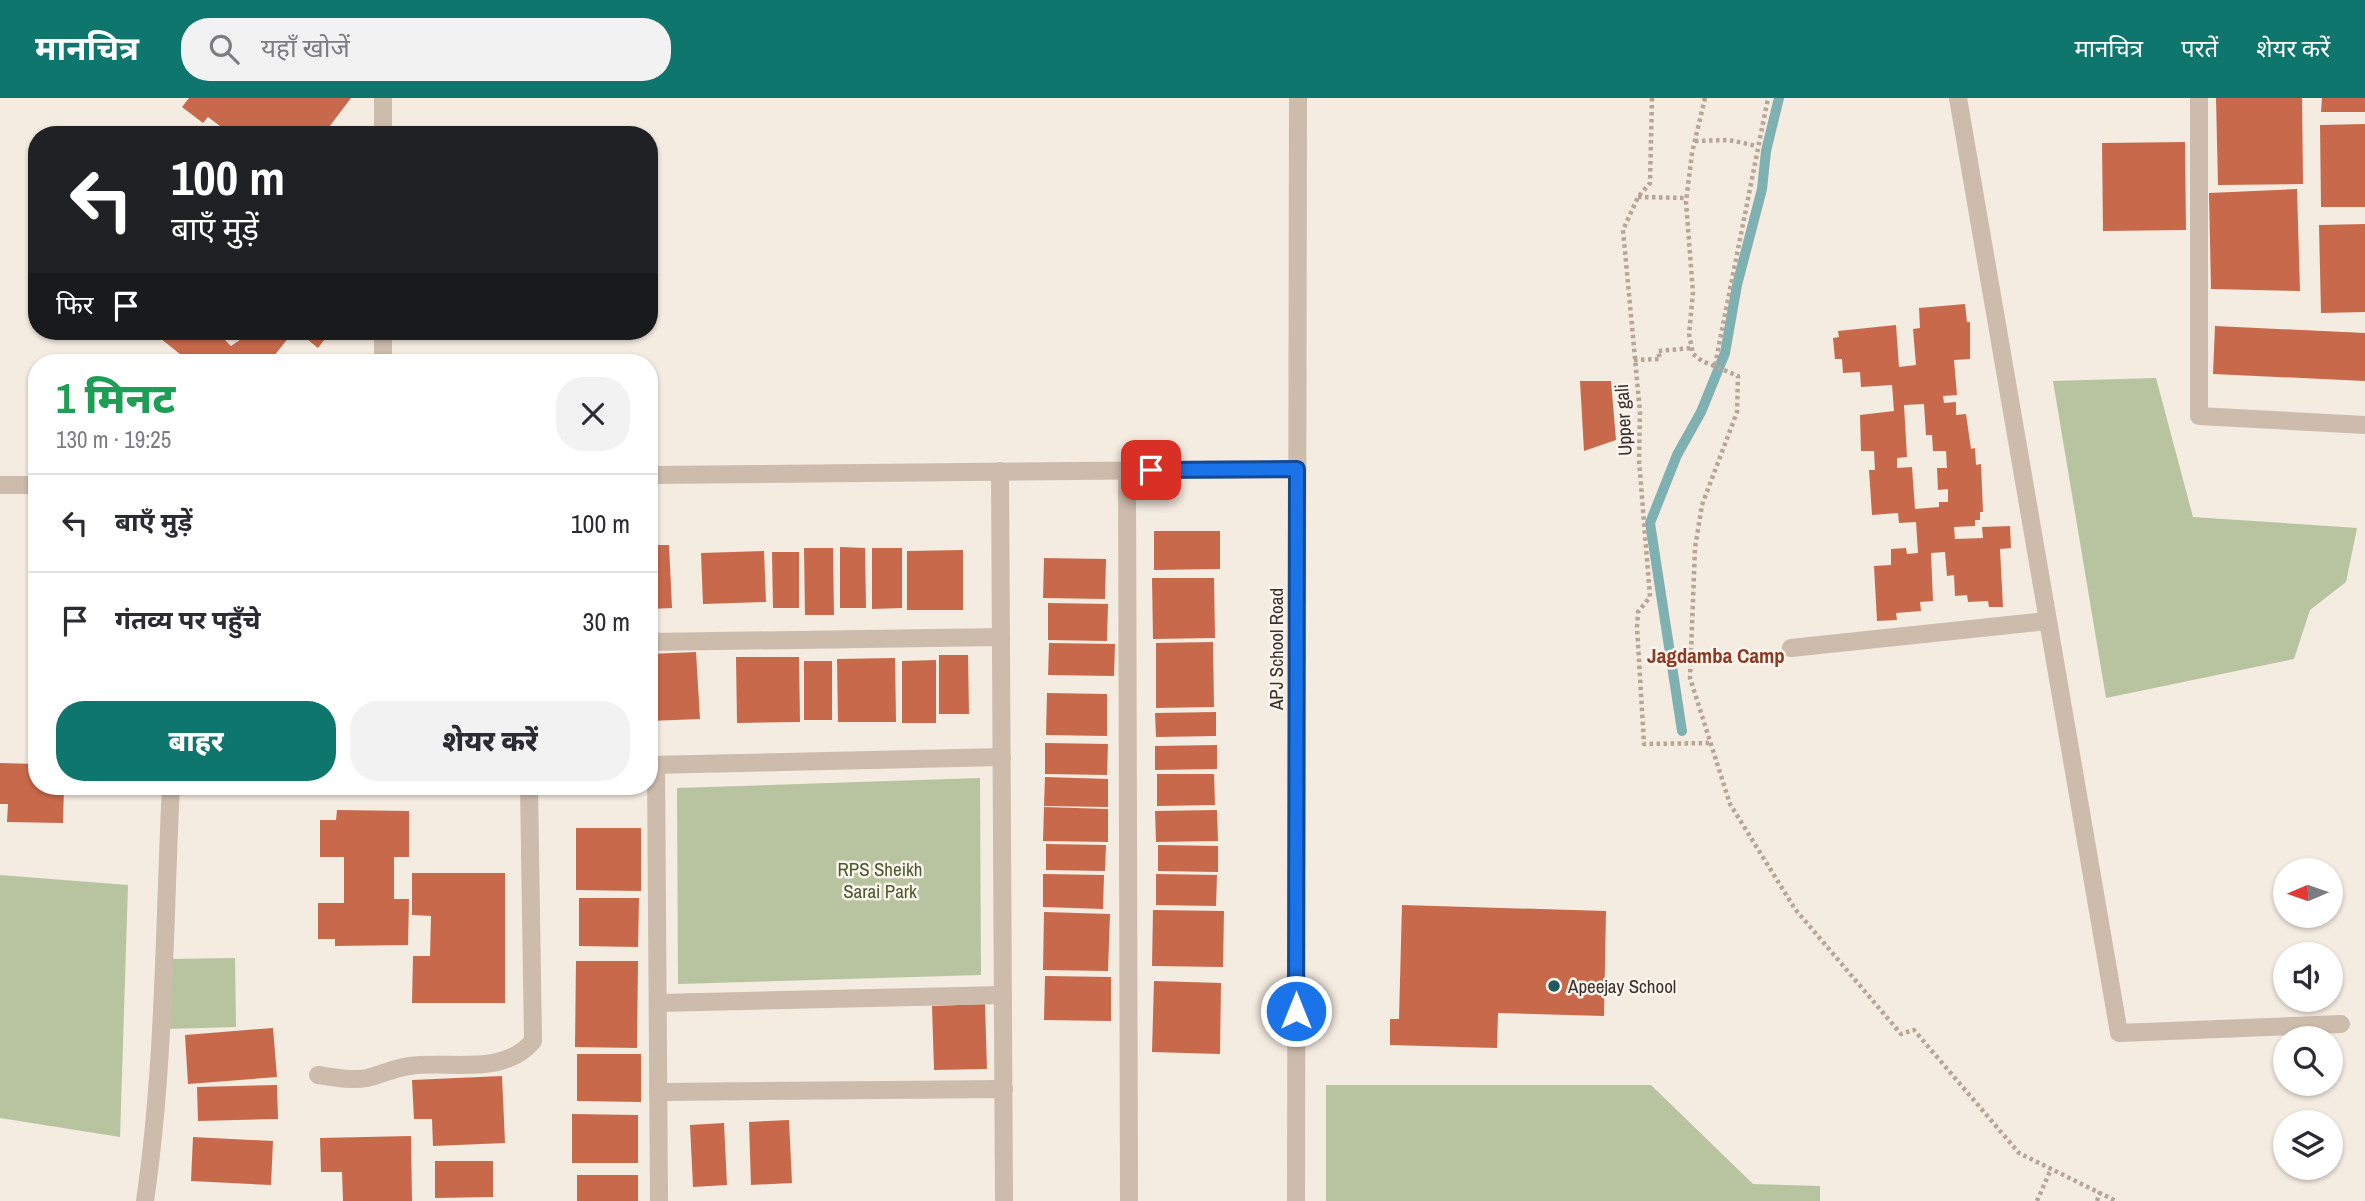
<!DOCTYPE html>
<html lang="hi">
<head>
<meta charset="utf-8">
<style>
	:root { --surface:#fff; --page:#f2f2f3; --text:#2b2b33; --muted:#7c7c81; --line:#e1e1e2; --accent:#0f766e }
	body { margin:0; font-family:"Archivo Narrow","Noto Sans Devanagari",sans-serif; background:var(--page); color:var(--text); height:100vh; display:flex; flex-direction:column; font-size:26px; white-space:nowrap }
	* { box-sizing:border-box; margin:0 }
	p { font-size:23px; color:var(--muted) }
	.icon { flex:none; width:38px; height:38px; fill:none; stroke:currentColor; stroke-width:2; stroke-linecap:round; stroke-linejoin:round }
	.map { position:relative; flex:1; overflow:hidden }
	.side { position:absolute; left:28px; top:256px; width:630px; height:441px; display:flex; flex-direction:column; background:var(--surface); border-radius:28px; box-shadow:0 2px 5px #0004 }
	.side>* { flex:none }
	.top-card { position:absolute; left:28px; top:28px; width:630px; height:214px; border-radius:28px; box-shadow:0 2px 5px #0004; background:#202124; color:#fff; overflow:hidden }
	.needle { width:46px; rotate:268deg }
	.buttons { position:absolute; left:2273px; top:760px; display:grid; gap:14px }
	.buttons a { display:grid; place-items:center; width:70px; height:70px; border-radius:50%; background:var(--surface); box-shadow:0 2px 5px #0004; font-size:35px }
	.pin { position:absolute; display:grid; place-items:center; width:60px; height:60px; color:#fff; margin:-30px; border-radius:14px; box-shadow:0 4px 10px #0006 }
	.me { position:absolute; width:77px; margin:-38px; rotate:0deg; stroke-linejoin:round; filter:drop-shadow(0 0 5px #0008) }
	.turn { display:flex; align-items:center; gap:24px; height:147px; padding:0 28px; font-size:32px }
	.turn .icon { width:91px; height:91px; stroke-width:2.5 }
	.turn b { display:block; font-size:49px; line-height:60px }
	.then { display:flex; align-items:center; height:66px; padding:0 28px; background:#0003; gap:14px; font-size:26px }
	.round { display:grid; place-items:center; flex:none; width:74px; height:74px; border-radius:28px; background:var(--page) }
	.summary { display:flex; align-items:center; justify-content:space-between; height:119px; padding:0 28px }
	h1 { font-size:42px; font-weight:800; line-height:52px; color:#1e9e55 }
	.cta { display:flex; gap:14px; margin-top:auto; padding:14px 28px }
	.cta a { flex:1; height:80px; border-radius:28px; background:var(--accent); color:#fff; font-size:28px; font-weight:800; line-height:80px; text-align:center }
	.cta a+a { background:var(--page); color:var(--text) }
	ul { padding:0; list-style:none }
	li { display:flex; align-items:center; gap:21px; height:98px; padding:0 28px; border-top:2px solid var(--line) }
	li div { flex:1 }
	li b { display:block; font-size:26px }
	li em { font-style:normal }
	header { display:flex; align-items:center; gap:42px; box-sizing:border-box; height:98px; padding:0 35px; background:var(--accent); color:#fff }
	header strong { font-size:33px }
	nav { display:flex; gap:38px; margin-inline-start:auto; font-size:24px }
	.search { width:490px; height:63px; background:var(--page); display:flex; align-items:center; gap:18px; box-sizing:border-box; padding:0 24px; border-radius:28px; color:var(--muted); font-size:26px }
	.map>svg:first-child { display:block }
</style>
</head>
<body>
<header>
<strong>मानचित्र</strong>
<div class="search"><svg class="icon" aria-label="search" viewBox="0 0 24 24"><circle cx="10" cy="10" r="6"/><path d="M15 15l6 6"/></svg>यहाँ खोजें</div>
<nav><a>मानचित्र</a><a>परतें</a><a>शेयर करें</a></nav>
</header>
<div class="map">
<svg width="2365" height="1103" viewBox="0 0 2365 1103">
	<rect width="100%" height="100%" fill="#f4ebe1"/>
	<g fill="#b8c4a0">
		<path d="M2156,280L2193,419L2357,430L2346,484L2310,512L2294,561L2106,600L2053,283Z"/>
		<path d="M980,680L981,877L678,886L677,690Z"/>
		<path d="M0,777L128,787L120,1039L0,1020Z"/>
		<path d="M235,860L236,929L165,931L167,861Z"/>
		<path d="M1326,987H1651L1753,1086L1820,1088V1103H1326Z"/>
	</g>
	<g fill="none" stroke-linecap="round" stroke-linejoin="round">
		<path stroke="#7fb0b2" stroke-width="10" d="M1682,633L1650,425L1677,357L1701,314L1725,255L1737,187L1762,91L1766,53L1779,0"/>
	</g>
	<g fill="#c8694b" fill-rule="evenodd">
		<path d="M189,0H351L323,37H232L208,19L203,25L182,9Z"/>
		<path d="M2216,0H2302L2303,86L2218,87Z"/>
		<path d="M2322,0H2365V14H2321Z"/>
		<path d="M2365,26V109H2321L2320,27Z"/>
		<path d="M2185,44L2186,132L2103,133L2102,45Z"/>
		<path d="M2297,91L2300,193L2211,191L2209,95Z"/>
		<path d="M2365,126V214L2321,215L2319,127Z"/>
		<path d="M1965,206L1967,224H1970V261L1954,262L1957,297L1943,298L1944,305L1956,304V317L1966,316L1971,351L1975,350L1976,367L1981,366L1983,414H1980V422H1975V428L1954,429L1955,441L1983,440L1982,429L2010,428L2011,450L2000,451L2003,509H1989L1988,503L1968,504L1967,497L1955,498L1954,477L1947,478L1945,454L1931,455L1933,503L1920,504L1921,513L1896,515L1897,522L1877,523L1874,468L1891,467V451L1906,450L1907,456L1918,455L1916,424L1899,425L1898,415L1872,417L1869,372H1875L1874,353H1861L1860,317L1894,313L1892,287L1861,289L1860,274L1843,275L1842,261H1835L1833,240L1839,239L1838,233L1896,227L1899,269L1916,267L1913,231L1920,230L1919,210ZM1924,306L1926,337H1932L1933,353H1946L1947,370H1937L1938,392L1948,391V404H1939V409L1915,411L1912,369L1897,370V360L1907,359L1904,307Z"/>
		<path d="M2215,228L2365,235V283L2213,276Z"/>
		<path d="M151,233H222L220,237L231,248L253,233H294L269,264H190Z"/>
		<path d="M297,233H331L318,250Z"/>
		<path d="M1580,283H1611L1616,342L1584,353Z"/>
		<path d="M1154,433H1220V471L1154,472Z"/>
		<path d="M649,447H669L672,510L649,511Z"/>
		<path d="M840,449L865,450L866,510H840Z"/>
		<path d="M804,450H833L834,517H805Z"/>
		<path d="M872,450H902V510L872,511Z"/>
		<path d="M963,452V512H907V453Z"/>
		<path d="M764,453L766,504L703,506L701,455Z"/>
		<path d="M772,454H799V510H773Z"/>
		<path d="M1044,460L1106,461L1105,501L1043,500Z"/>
		<path d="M1152,480H1214L1215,540L1153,541Z"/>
		<path d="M1048,505L1108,506L1107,543L1048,542Z"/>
		<path d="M1213,544L1214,609L1156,610V545Z"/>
		<path d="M1049,545L1115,546L1114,578L1048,577Z"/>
		<path d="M696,554L700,621L649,623V556Z"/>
		<path d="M939,557H968L969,616H939Z"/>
		<path d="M736,559H799L800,624L737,625Z"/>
		<path d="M895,560L896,624H838L837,561Z"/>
		<path d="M936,562V625H902V563Z"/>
		<rect x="804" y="563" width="28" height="59"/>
		<path d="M1047,595L1107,596V638L1046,637Z"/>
		<path d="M1216,614V638L1156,639L1155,615Z"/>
		<path d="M1045,645L1108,646L1107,677L1045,676Z"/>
		<path d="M1217,647V671L1155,672V648Z"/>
		<path d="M0,665L37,666V688H64L63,725L7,724L8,706H0Z"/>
		<path d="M1157,676H1214L1215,707L1157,708Z"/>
		<path d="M1045,679L1108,681V709L1044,708Z"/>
		<path d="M1044,709L1108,711V744L1043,743Z"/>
		<path d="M337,712L409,713V759H394V801H409L408,847L335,848V841H318V805H344V759H320V722H336Z"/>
		<path d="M1217,712L1218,743L1156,744L1155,713Z"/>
		<path d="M576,730H641V793L576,792Z"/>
		<path d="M1046,746L1106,747L1105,773L1046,772Z"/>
		<path d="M1158,747L1218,748V774L1158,773Z"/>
		<path d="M412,775H505V905H412L413,858H430L431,818L412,817Z"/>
		<path d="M1043,776L1104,777L1103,811L1043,809Z"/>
		<path d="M1156,776L1217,777L1216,808L1156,807Z"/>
		<path d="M579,800H639L638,849L579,848Z"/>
		<path d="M1402,807L1606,813L1604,918L1498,915L1497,950L1390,947V921H1399Z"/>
		<path d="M1153,812L1224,813L1223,869L1152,868Z"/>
		<path d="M1044,814L1110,816L1108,873L1043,872Z"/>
		<path d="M576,863H638L637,950L575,949Z"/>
		<path d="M1045,878L1111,879V923L1044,922Z"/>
		<path d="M1154,883L1221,885L1220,956L1152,954Z"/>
		<path d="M985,906L987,971L934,972L932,908Z"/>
		<path d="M273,930L277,979L188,986L185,937Z"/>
		<path d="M577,956H641V1004L577,1003Z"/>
		<path d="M502,978L505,1045L433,1048L432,1021H414L412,982Z"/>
		<path d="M277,987L278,1021L198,1023L197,989Z"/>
		<path d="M572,1016L638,1017V1065H572Z"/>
		<path d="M789,1022L792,1085L751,1087L749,1024Z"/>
		<path d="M724,1025L727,1087L693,1089L690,1027Z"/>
		<path d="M411,1038L412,1103H343L342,1074H321L320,1040Z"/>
		<path d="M193,1039L273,1043L271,1087L191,1083Z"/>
		<path d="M435,1063H493V1099L435,1100Z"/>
		<rect x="577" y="1077" width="61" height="26"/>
	</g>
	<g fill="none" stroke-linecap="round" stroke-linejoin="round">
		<g stroke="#b9a596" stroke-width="4.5" stroke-dasharray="3.5 3.5" stroke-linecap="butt">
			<path d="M1652,0L1650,85L1638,99L1623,132L1640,314L1639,362L1650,499L1638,514L1637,529L1644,646L1711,645"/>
			<path d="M1705,0L1692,55L1686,104L1693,195L1689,236L1693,256L1702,263L1738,278L1737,314L1702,407L1695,450L1690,580L1730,706L1795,811L1901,936L1914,932L2019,1055L2116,1103"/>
			<path d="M1695,43L1729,42L1757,48"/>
			<path d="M1638,99L1686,100"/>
			<path d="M1634,262L1660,261L1658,253L1692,250"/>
			<path d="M1715,267L1768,0"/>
			<path d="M2037,1103L2051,1071"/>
			<path d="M2097,1103L2100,1094"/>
		</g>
		<g stroke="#cdbbac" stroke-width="18">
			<path d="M383,0V37"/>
			<path d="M1958,0L2119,935L2341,926"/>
			<path d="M2199,0V318L2365,327"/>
			<path d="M383,233V264"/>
			<path d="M1000,373L1004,1103"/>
			<path d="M1127,373L1129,1103"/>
			<path d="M649,377L1297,371"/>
			<path d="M0,387H37"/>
			<path d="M649,544L1001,539"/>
			<path d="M1791,550L2047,523"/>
			<path d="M649,667L1002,659"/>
			<path d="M656,667L659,1103"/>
			<path d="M658,905L1003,897"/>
			<path d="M318,977C333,979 351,983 367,980C381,977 394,970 409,968C450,962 503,979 533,943L529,688"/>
			<path d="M658,994L1004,991"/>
			<path d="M145,1103C165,966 164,826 171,688"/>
			<path d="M1296,1103L1298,0"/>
		</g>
	</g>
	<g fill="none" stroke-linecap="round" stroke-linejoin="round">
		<defs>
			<path id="route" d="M1151,372L1297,371L1296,913"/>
		</defs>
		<use href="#route" stroke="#114b97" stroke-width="18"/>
		<use href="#route" stroke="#1a73e8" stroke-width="12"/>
	</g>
	<circle fill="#1f5a5e" stroke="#fbf5ee" stroke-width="2.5" cx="1554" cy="888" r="7"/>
	<g text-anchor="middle" stroke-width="5" stroke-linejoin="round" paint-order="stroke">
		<g font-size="19" fill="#3b302b" stroke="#fbf5ee">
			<text transform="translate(1623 322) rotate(-93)" y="7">Upper gali</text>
			<text transform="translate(1276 551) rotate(-90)" y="7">APJ School Road</text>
		</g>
		<g font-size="19" fill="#4a5a2e" stroke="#fbf5ee">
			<text x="880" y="778">RPS Sheikh<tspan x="880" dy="22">Sarai Park</tspan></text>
		</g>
		<g font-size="19" fill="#3b302b" stroke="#fbf5ee" text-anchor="start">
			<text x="1568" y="895">Apeejay School</text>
		</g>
		<g font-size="21" font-weight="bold" fill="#8c3b22" stroke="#fbf5ee">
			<text x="1716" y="565">Jagdamba Camp</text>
		</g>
	</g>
</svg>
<div class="buttons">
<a><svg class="needle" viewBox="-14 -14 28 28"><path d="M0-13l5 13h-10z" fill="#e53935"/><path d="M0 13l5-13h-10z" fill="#7c7c81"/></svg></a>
<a><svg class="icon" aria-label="sound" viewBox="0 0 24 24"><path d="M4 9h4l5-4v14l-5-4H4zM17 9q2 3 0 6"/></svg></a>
<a><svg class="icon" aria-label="search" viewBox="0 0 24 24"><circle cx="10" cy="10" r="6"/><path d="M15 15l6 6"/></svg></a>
<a><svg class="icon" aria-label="layers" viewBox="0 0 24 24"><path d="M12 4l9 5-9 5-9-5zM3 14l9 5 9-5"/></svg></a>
</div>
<div class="pin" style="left:1151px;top:372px;background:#d93025"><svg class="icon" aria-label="arrive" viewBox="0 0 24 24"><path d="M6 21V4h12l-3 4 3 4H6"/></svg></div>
<svg class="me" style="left:1296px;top:913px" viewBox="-20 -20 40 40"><circle r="17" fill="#1a73e8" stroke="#fff" stroke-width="3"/><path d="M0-11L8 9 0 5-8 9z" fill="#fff"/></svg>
<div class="top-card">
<div class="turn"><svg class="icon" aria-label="left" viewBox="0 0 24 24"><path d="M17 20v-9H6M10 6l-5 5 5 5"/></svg><div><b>100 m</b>बाएँ मुड़ें</div></div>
<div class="then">फिर<svg class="icon" aria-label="arrive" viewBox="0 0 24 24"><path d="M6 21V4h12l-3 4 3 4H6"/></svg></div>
</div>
<section class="side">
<div class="summary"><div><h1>1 मिनट</h1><p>130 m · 19:25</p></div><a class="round"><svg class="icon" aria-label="close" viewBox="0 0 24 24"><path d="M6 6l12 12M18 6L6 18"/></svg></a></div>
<ul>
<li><svg class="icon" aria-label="left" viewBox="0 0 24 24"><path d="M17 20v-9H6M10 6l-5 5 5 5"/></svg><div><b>बाएँ मुड़ें</b></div><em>100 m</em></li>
<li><svg class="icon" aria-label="arrive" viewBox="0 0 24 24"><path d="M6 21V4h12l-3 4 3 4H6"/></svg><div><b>गंतव्य पर पहुँचे</b></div><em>30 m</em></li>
</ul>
<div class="cta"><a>बाहर</a><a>शेयर करें</a></div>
</section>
</div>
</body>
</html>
